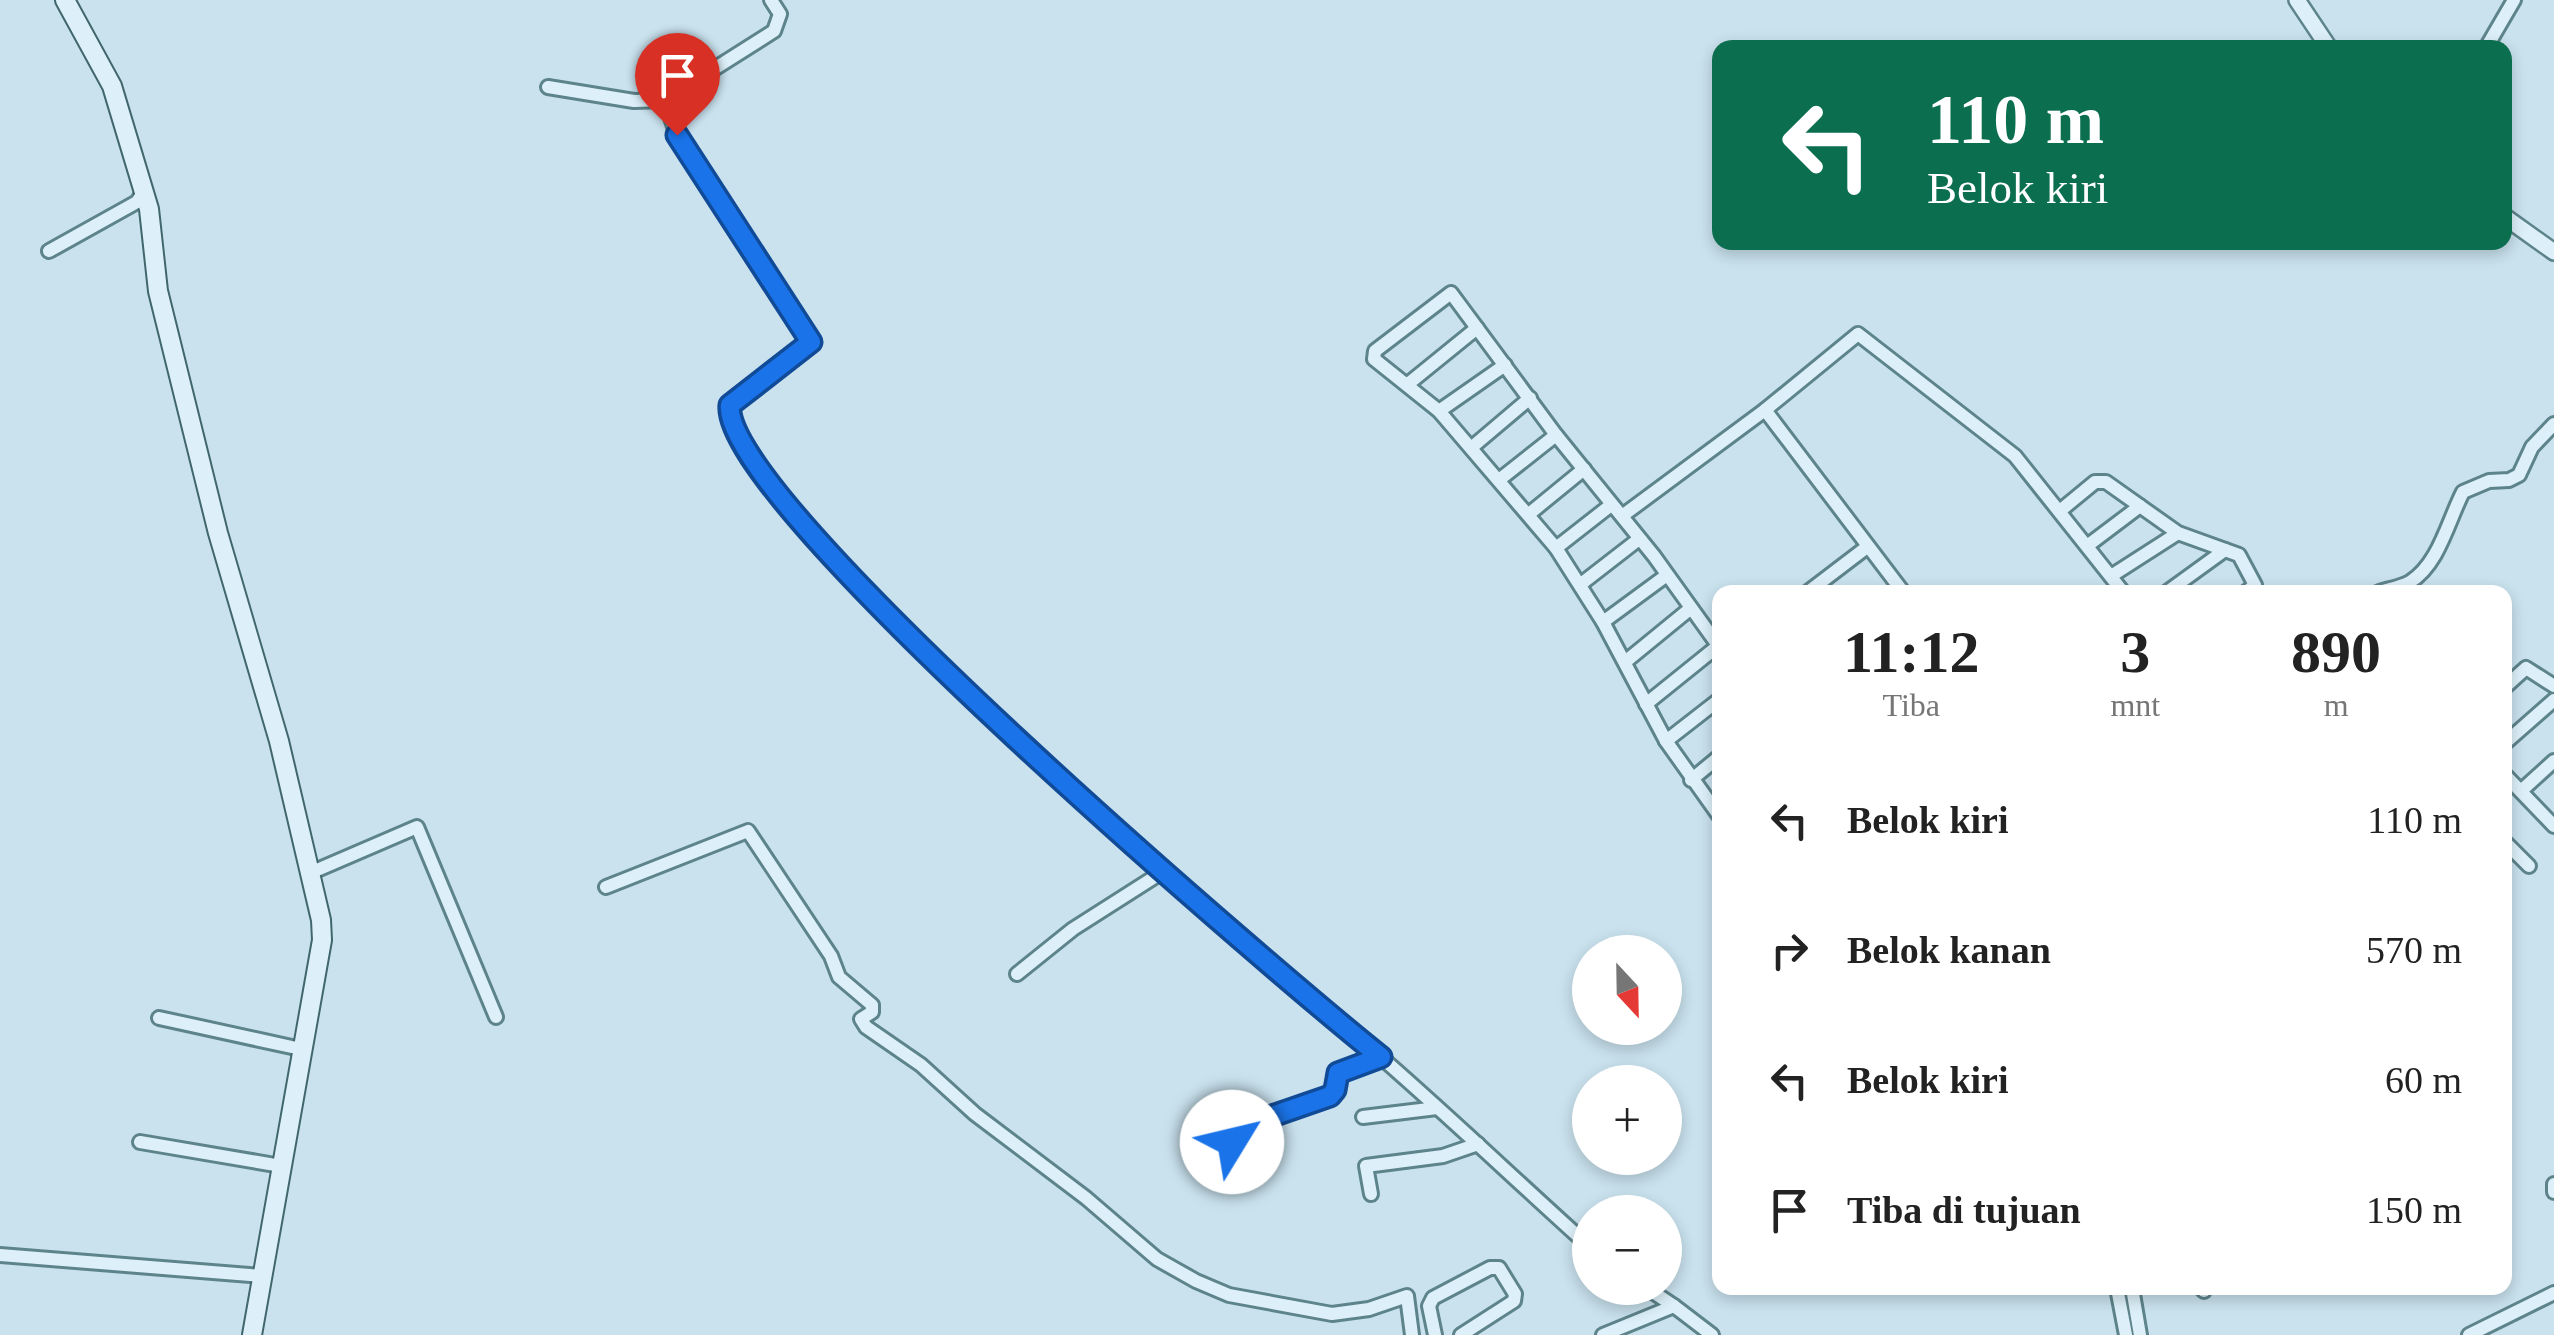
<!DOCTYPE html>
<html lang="id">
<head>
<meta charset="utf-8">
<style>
	:root { --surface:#fff; --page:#f2f2f2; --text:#222; --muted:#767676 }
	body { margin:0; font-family:Georgia,serif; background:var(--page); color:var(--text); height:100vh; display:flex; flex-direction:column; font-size:38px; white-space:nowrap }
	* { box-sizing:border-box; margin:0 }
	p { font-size:32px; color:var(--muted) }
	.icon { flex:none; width:55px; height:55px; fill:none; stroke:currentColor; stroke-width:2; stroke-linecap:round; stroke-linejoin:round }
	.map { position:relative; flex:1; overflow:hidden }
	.sheet { position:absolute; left:1712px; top:585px; width:800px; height:710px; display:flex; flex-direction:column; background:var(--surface); border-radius:20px; box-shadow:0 5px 15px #0003 }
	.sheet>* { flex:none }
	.hud { position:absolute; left:1712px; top:40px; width:800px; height:210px; border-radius:20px; box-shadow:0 5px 15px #0003; background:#0b6e4f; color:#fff; overflow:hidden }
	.needle { width:65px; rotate:158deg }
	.controls { position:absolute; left:1572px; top:935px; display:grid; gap:20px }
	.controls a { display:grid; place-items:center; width:110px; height:110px; border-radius:50%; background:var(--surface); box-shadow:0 5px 15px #0003; font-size:50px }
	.pin { position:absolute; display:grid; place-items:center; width:85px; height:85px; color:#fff; margin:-102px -42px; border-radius:50% 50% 50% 0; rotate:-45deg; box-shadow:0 0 10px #0007 }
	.pin .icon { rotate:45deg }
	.me { position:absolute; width:110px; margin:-55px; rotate:54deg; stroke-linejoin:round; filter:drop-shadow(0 0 8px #0008) }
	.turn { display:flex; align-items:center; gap:35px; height:210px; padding:0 50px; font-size:45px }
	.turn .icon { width:130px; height:130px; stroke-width:2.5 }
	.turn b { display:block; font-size:70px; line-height:85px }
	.eta { display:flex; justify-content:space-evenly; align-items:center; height:170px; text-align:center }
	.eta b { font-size:60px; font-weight:800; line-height:70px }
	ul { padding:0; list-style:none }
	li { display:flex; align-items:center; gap:30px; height:130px; padding:0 50px }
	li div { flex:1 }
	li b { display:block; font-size:38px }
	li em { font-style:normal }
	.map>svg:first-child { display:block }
</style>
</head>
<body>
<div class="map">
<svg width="2554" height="1335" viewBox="0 0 2554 1335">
	<rect width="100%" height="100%" fill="#c9e2ee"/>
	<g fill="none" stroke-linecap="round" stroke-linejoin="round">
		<defs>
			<g id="minor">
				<path d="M2486,48L2514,0"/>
				<path d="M548,87L634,101L665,100L774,31L780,14L771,0"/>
				<path d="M665,100L677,135L811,342L730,405C720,483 1160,872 1237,938C1284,979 1335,1017 1383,1059C1453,1120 1521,1185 1590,1247"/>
				<path d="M49,251L137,202L144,191"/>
				<path d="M1408,384L1477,328"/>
				<path d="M1765,410L1903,592"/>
				<path d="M1439,411L1505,365"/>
				<path d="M1471,448L1530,398"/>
				<path d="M1499,480L1556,435"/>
				<path d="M2061,510L2095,482H2106L2178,533L2239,555L2255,585L2246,592"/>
				<path d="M1529,514L1584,469"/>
				<path d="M1622,516L1765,410L1858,334L2015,456L2123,592"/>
				<path d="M2087,546L2140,506"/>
				<path d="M1556,548L1611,505"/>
				<path d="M2111,576L2178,533"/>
				<path d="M1581,584L1639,539"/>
				<path d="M1808,592L1867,547"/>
				<path d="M2167,592L2225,550"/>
				<path d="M2379,592C2389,589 2401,587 2410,582C2439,564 2448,521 2463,492L2489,481L2509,480L2519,475L2532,447L2554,424"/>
				<path d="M1603,622L1667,575"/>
				<path d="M1720,648L1654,556L1556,435L1451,293L1375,351L1374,359L1439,411L1556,548L1603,622L1666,741L1720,817"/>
				<path d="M1625,662L1691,608"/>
				<path d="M2505,687L2526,668L2554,686"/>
				<path d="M1646,704L1718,646"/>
				<path d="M1666,741L1720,699"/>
				<path d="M2505,743L2554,700"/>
				<path d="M2505,775L2554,826"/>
				<path d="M1691,780L1720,756"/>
				<path d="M2522,790L2554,761"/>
				<path d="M2505,842L2529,866"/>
				<path d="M310,873L417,827L496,1017"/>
				<path d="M606,887L748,831L831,956L839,977L872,1005V1012L861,1019L866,1027L921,1065L975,1114L1086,1198L1157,1259L1196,1281L1229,1295L1332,1314L1369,1309L1407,1296L1412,1335"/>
				<path d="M1017,974L1073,929L1164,871"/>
				<path d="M159,1018L301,1049"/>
				<path d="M1363,1117L1437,1108"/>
				<path d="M140,1142L281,1166"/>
				<path d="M1247,1159L1230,1135L1251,1122L1330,1097L1335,1090L1338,1073L1381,1057"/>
				<path d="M2554,1184V1192"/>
				<path d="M1371,1194L1366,1166L1443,1156L1478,1144"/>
				<path d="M0,1255L263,1276"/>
				<path d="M1647,1288L1674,1306"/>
				<path d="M2117,1288L2126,1335"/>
				<path d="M2132,1288L2140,1335"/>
				<path d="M2201,1288L2204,1291"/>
				<path d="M1435,1335L1429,1306L1433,1298L1490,1268H1499L1515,1294L1514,1301L1461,1335"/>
				<path d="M1603,1335L1674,1306L1712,1335"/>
				<path d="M2469,1335L2554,1293"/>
			</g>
			<g id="tertiary">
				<path d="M2297,0L2329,48"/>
				<path d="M2505,217L2554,252"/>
			</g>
			<path id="secondary" d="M65,0L112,86L149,209L158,291L218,533L279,741L321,920L322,940L252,1335"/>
		</defs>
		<use href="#minor" stroke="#5e848b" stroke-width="18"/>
		<use href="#tertiary" stroke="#5e848b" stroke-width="20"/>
		<use href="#secondary" stroke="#41676d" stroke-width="22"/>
		<use href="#minor" stroke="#ddf0f9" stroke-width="12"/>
		<use href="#tertiary" stroke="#ddf0f9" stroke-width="15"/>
		<use href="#secondary" stroke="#ddf0f9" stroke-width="18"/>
	</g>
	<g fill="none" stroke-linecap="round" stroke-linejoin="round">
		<defs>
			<path id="route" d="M677,135L811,342L730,405C718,499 1286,981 1381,1057L1338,1073L1335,1090L1330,1096L1240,1127L1230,1135L1232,1142"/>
		</defs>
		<use href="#route" stroke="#114b97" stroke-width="25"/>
		<use href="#route" stroke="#1a73e8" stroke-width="18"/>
	</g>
</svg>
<div class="controls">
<a><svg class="needle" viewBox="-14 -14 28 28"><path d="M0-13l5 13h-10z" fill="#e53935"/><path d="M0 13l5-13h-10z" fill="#767676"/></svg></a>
<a>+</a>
<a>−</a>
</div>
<div class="pin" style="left:677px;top:135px;background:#d93025"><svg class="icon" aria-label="arrive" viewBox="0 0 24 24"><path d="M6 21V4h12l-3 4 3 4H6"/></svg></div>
<svg class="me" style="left:1232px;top:1142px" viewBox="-20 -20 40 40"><circle r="19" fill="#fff"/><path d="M0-13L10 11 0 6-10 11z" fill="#1a73e8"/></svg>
<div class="hud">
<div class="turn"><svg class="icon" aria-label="left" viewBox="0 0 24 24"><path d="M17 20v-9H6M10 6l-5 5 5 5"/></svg><div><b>110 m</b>Belok kiri</div></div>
</div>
<section class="sheet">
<div class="eta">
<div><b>11:12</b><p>Tiba</p></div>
<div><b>3</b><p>mnt</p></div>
<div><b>890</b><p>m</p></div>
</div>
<ul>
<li><svg class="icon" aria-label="left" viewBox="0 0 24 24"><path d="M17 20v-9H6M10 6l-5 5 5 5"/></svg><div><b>Belok kiri</b></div><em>110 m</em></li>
<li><svg class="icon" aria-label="right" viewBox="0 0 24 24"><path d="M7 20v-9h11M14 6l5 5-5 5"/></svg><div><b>Belok kanan</b></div><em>570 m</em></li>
<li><svg class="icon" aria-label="left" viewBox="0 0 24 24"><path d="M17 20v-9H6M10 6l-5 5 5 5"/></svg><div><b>Belok kiri</b></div><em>60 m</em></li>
<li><svg class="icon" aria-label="arrive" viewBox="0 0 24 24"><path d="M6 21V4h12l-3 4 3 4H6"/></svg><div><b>Tiba di tujuan</b></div><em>150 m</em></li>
</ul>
</section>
</div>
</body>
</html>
